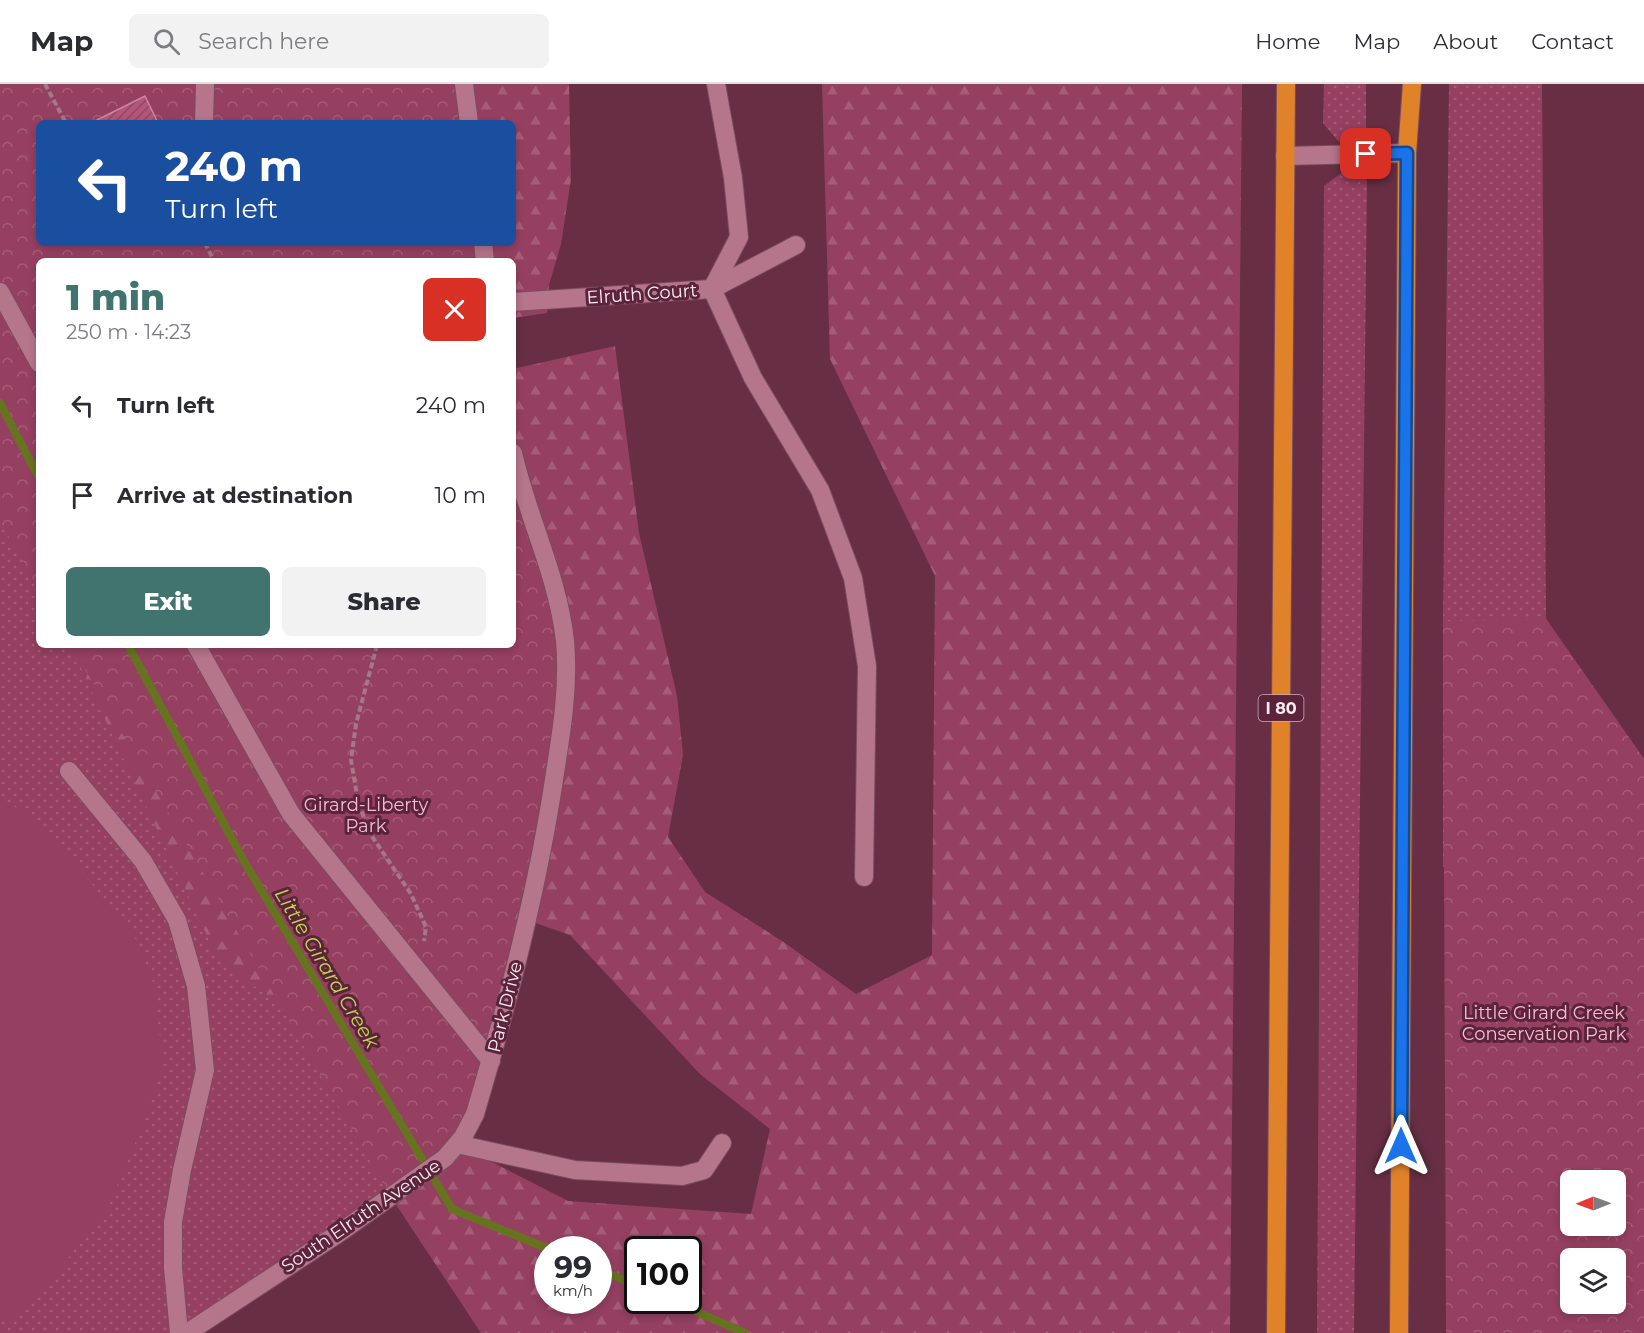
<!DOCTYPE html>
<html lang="en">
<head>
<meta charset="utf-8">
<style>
	:root { --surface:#fff; --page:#f2f2f3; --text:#2b2b33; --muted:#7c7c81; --line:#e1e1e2; --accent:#42746f }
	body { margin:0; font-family:Montserrat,sans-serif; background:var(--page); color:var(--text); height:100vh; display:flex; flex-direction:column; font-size:22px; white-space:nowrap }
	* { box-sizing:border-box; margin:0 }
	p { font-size:20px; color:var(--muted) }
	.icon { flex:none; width:33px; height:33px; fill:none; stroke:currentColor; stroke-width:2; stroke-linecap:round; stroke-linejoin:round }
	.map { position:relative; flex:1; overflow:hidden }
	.panel { position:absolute; left:36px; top:174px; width:480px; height:390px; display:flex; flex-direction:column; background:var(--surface); border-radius:9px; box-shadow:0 3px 9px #0003 }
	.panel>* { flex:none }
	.top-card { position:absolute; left:36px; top:36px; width:480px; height:126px; border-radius:9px; box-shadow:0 3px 9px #0003; background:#1a4fa0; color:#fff; overflow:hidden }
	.needle { width:39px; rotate:269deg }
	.fabs { position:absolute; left:1560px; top:1086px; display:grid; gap:12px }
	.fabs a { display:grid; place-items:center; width:66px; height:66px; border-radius:9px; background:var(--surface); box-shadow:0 3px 9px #0003; font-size:30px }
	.speed { position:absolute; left:534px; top:1152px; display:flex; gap:12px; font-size:30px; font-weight:700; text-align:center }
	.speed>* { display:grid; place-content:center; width:78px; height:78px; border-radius:50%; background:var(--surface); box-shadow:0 3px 9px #0003; line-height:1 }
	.speed small { font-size:15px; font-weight:400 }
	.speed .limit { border:3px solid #111; border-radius:9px; background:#fff; color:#111 }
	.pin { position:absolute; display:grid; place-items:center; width:51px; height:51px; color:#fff; margin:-26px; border-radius:12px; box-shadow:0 3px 9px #0006 }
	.me { position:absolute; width:66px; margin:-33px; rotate:0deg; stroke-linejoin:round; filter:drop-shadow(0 0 4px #0008) }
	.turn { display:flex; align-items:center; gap:21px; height:126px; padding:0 30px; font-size:27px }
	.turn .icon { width:78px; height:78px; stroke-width:2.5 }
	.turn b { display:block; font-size:42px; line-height:51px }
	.round { display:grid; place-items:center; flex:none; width:63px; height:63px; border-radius:9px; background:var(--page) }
	.summary { display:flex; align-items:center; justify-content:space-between; height:102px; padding:0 30px }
	h1 { font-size:36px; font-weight:800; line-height:45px; color:var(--accent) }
	.action { display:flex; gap:12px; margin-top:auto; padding:12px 30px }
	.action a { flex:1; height:69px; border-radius:9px; background:var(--accent); color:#fff; font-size:24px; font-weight:800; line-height:69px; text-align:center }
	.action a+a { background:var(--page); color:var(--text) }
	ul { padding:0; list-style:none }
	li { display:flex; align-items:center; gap:18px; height:90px; padding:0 30px }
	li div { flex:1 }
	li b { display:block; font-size:22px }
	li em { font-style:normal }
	header { display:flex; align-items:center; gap:36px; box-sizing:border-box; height:84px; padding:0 30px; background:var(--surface); border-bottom:2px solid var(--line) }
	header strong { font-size:28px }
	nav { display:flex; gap:33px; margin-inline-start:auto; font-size:21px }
	.search { width:420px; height:54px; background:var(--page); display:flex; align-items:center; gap:15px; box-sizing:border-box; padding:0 21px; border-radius:9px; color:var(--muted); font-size:22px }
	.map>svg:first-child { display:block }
</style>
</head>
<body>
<header>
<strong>Map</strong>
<div class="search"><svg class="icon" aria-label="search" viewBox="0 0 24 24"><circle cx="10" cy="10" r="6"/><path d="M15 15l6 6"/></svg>Search here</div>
<nav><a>Home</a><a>Map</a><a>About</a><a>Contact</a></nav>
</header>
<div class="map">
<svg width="1644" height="1249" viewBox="0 0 1644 1249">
	<defs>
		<pattern id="grass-dots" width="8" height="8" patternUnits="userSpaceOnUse" patternTransform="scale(1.5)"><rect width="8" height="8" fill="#964061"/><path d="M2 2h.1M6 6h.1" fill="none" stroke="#a65c78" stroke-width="1.8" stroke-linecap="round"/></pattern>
		<pattern id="forest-firs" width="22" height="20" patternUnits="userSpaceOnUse" patternTransform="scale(1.5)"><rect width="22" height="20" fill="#964061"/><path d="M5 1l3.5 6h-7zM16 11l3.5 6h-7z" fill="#a65c78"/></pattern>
		<pattern id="park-crowns" width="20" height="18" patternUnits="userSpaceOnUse" patternTransform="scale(1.5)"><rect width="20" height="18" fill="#964061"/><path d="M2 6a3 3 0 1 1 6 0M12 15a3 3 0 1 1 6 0" fill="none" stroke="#a65c78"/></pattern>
		<pattern id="building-hatch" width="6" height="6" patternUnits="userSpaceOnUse" patternTransform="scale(1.5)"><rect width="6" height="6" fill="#b85379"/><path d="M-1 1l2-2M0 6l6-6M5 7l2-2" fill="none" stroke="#874d63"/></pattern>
	</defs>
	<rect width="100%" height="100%" fill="#682f44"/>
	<g fill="url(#grass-dots)">
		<path d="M1324,0H1366V53L1352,62L1338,57L1323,39Z"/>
		<path d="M1449,0H1542L1546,535L1644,675L1443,783V537Z"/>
		<path d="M1344,87L1354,88L1367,96L1354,1249H1317L1324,102Z"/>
		<path d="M0,433L39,500V561H74L391,1113L187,1249H0Z"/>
	</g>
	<g fill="url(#forest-firs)" fill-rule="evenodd">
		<path d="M0,0H569L571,95L561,160L549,201L547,229L513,234V177H39ZM39,39H513V159H39Z"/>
		<path d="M822,0H1242L1230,1249H481L391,1113L282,924L217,873L70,561H513V285L615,262L639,449L677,612L683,671L668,753L705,808L785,859L856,910L932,871L935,492L830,275ZM527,836L570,851L700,990L770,1045L751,1130L568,1117L457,1060ZM548,1166H598V1216H548ZM638,1166H688V1216H638Z"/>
	</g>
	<g fill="url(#park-crowns)" fill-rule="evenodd">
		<path d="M0,0H455L460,39H39V159H475L478,177H39V506L0,438Z"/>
		<path d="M513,407L543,495L557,561L554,631L536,747L478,990L461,1040L435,1069L387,1106L71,561H513Z"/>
		<path d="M1546,535L1644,675V1249H1446L1443,537ZM1570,1096H1616V1142H1570ZM1570,1174H1616V1220H1570Z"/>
	</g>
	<path fill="#964061" d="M0,713L35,736L89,796L138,858L154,901L163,981L141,1045L105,1130L13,1240L0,1232Z"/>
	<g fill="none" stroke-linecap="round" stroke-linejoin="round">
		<g stroke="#66741f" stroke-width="8">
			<path d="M0,319L39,394"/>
			<path d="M128,561L245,779L452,1125L551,1166"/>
			<path d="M598,1185L638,1202"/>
			<path d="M670,1216L745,1249"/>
		</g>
	</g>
	<path fill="url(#building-hatch)" stroke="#cb899e" stroke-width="1.5" d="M145,12L158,39H91Z"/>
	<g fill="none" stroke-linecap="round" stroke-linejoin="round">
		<defs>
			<g id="minor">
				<path d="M464,0L469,39"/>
				<path d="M716,0L733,94L739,153L712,205L753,294L820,406L853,494L867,582L864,793"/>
				<path d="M204,39L205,0"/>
				<path d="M1285,72L1407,69"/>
				<path d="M483,159L485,177"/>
				<path d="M0,208L39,279"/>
				<path d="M513,218L712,205L796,161"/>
				<path d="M196,561L291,730L491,977"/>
				<path d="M69,687L143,777L177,836L196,902L205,986L182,1086L173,1138V1184L179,1249"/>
				<path d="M457,1060L575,1086L682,1092L704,1086L722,1059"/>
				<path d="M187,1249L339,1149L445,1074L463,1053L475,1030C508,918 538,804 555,689C562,645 569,601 565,557C558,492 527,432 513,369"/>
			</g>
			<g id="highway">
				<path d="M1276,1249L1286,0"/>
				<path d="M1399,1249L1407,69L1412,0"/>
			</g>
		</defs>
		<use href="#minor" stroke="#784c5d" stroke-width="20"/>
		<use href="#highway" stroke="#784c5d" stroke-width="20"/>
		<g stroke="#a17987" stroke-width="4" stroke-dasharray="6 3" stroke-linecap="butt">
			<path d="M45,0L66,39"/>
			<path d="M205,159L214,177"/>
			<path d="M377,561L356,640L351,676L358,717L369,748L411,810L426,843L424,857"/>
		</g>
		<use href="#minor" stroke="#b5758a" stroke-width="18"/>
		<use href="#highway" stroke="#df822a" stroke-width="18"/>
	</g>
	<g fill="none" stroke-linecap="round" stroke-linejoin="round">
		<defs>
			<path id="route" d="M1366,70L1407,69L1401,1062"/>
		</defs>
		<use href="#route" stroke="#114b97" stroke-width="15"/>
		<use href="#route" stroke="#1a73e8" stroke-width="10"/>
	</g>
	<g text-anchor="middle" stroke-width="6" stroke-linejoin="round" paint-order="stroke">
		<rect fill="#5c243a" stroke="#cbafb9" stroke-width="1.5" x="1258.5" y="611" width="45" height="26" rx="4.5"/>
		<g font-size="16" font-weight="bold" fill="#faebef">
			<text x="1281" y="630">I 80</text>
		</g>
		<g font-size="18" fill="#faebef" stroke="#5c243a">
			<text transform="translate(642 210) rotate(-4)" y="6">Elruth Court</text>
			<text transform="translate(505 923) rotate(-76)" y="6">Park Drive</text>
			<text transform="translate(361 1132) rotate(-34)" y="6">South Elruth Avenue</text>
		</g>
		<g font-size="18" fill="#f5becf" stroke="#5c243a">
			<text x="366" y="727">Girard-Liberty<tspan x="366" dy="21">Park</tspan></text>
			<text x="1544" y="935">Little Girard Creek<tspan x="1544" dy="21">Conservation Park</tspan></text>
		</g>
		<g font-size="20" font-style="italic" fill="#c1d94c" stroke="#5c243a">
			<text transform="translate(327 884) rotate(59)" y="7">Little Girard Creek</text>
		</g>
	</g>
</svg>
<div class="fabs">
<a><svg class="needle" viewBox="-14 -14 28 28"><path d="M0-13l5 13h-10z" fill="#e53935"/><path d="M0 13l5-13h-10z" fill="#7c7c81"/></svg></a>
<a><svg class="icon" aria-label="layers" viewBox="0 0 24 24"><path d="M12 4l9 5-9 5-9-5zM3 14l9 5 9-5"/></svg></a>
</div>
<div class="speed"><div>99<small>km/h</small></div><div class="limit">100</div></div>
<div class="pin" style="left:1366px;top:70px;background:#d93025"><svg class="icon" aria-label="arrive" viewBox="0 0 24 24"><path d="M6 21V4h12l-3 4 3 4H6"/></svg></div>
<svg class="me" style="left:1401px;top:1062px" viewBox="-20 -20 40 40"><path d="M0-17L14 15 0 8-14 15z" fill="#1a73e8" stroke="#fff" stroke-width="4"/></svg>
<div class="top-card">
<div class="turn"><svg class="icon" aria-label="left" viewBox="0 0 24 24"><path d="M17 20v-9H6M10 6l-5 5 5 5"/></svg><div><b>240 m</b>Turn left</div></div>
</div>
<section class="panel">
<div class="summary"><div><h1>1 min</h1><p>250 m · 14:23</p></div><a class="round" style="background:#d93025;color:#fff"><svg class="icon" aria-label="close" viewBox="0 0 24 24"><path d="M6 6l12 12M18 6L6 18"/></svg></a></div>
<ul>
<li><svg class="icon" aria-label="left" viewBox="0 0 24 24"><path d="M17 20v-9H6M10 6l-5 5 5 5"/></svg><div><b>Turn left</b></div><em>240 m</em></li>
<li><svg class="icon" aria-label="arrive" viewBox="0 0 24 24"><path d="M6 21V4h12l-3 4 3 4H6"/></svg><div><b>Arrive at destination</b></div><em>10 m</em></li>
</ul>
<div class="action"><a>Exit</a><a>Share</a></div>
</section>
</div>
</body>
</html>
